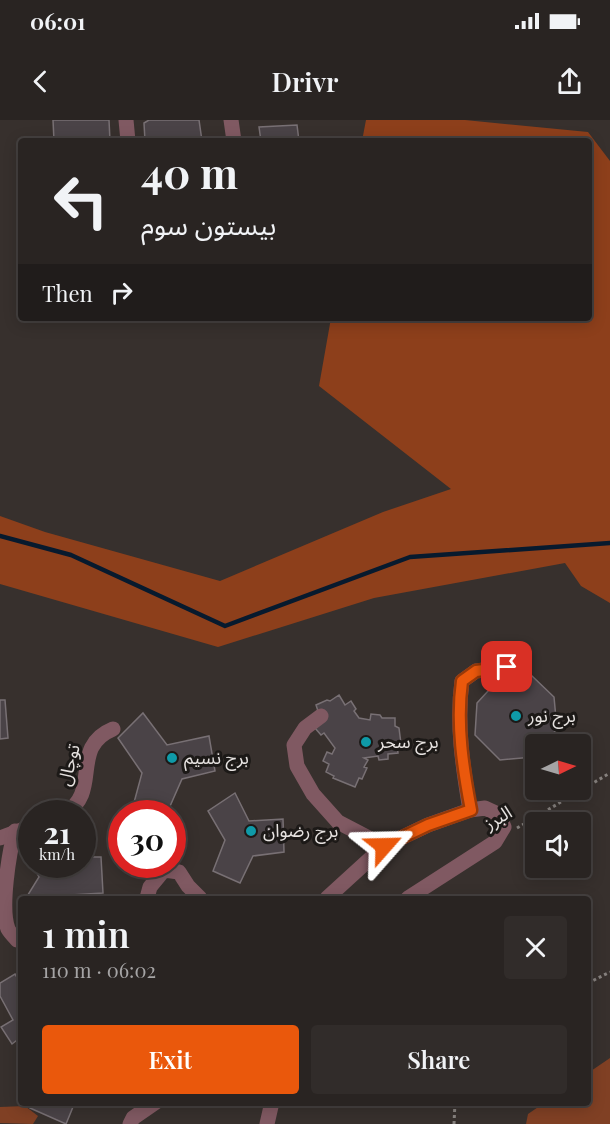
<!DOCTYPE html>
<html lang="en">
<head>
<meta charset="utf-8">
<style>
	:root { --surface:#292422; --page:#312c2a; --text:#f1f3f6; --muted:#a5a4a5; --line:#454140; --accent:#ea580c }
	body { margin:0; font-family:"Playfair Display","Noto Sans Arabic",serif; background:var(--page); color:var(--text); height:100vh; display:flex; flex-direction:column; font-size:22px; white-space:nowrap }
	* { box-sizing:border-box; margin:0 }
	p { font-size:20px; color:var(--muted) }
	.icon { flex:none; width:33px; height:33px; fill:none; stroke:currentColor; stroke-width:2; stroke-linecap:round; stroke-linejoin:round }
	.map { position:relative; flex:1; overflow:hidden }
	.side { position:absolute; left:18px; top:776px; width:573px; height:210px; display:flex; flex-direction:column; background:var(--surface); border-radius:6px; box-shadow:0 3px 15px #0003,0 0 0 2px var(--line) }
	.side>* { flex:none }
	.guide { position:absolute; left:18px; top:18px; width:574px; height:183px; border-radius:6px; box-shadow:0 3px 15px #0003,0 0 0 2px var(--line); background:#292422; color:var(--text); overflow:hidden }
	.needle { width:39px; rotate:85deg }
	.fabs { position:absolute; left:525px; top:614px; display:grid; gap:12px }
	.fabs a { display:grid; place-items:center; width:66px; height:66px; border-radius:6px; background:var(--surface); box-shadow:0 3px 15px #0003,0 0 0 2px var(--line); font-size:30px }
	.speed { position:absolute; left:18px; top:680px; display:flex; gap:12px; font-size:30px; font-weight:700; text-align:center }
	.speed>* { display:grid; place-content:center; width:78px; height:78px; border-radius:50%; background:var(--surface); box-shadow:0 3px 15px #0003,0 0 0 2px var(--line); line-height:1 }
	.speed small { font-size:15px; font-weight:400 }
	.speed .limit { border:9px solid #d22; background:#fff; color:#111 }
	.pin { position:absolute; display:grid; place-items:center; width:51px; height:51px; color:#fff; margin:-26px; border-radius:12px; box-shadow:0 3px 9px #0006 }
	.me { position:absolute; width:66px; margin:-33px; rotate:65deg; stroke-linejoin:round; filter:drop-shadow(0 0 4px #0008) }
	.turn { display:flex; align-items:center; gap:21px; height:126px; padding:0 24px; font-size:27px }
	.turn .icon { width:78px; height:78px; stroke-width:2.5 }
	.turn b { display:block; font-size:42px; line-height:51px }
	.then { display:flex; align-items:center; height:57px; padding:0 24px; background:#0003; gap:12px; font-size:22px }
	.round { display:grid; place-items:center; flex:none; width:63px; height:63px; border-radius:6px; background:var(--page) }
	.overview { display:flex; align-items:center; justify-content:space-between; height:102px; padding:0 24px }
	h1 { font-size:36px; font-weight:600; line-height:45px }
	.primary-button { display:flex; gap:12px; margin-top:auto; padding:12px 24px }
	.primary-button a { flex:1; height:69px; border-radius:6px; background:var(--accent); color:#fff; font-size:24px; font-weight:600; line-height:69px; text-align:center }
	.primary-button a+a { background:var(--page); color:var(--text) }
	.status { display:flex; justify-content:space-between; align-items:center; height:42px; padding:0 30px; background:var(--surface); direction:ltr }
	.status svg { height:16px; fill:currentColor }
	header { display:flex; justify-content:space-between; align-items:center; height:78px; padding:0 24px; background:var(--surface); font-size:27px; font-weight:600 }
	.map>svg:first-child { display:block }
</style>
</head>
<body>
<div class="status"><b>06:01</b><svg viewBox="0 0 49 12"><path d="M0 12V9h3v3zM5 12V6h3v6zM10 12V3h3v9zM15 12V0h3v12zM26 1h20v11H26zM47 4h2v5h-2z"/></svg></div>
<header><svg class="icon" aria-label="back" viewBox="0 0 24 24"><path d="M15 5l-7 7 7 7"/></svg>Drivr<svg class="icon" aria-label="share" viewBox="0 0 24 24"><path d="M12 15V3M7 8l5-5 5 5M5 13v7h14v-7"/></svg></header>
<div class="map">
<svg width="610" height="1004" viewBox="0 0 610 1004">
	<rect width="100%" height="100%" fill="#37302d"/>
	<g fill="#804024">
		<path d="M610,938V1004H526L528,994L544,983L588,982V953Z"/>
		<path d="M25,986L38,996L33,1004L0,1003V987Z"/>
	</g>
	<path fill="#8d3f1b" d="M366,0H465L588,12L610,41V483L581,466L565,443L374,478L218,527L0,464V396L45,412L220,461L383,392L451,369L319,266L331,198H590V21H362Z"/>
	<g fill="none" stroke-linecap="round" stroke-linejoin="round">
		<path stroke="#071a2e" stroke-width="4.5" d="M0,416L71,435L225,506L410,437L610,423"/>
	</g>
	<g fill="#4a4347" stroke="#787074" stroke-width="1.5">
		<path d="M53,0H109L110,21H54Z"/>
		<path d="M149,0H199L202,21H145L144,3Z"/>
		<path d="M297,5L299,21H261L259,7Z"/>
		<path d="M531,555L554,577L557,609L544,624H536V634L533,637L500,640L475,615L477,583L500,558Z"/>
		<path d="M339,575L345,585L351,581L356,589L354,591L359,598L370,600L371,594L380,595L382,598H395V606L399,608L401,624H397L398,633L388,634V639L379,640L378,636L364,638L368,640L364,647L367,648L362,659L359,658L355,667L333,658L334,656L326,652L329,644L323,641L327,632L332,634L335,628L324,613L321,615L315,608L318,591L316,585L327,580L330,581Z"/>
		<path d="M0,580H5L8,618L0,619Z"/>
		<path d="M143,593L167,625L209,616L215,651L182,659L167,693H143L132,690L142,653L118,618Z"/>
		<path d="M235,673L249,701L283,699L284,732L253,736L240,763L213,751L225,720L208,691Z"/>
		<path d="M32,723V743L23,728Z"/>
		<path d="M82,737H101L103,773L71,775L69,778H26L39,757L32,744H82Z"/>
		<path d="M15,854L21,864V917L12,924L1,907L13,900L0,876V863Z"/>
		<path d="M32,982H75L66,1004L30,988Z"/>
	</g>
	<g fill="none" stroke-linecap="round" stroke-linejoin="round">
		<g stroke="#86817e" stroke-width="3" stroke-dasharray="3 3" stroke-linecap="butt">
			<path d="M517,708L610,653"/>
			<path d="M588,863L610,852"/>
			<path d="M454,1004L455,982"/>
		</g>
		<g stroke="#805962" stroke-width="15">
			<path d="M126,0L128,21"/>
			<path d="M231,0L234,21"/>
			<path d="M321,596L305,608L294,625L297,646L313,674L338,702L384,726"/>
			<path d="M470,690C463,648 456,604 462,561L476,551L507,547"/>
			<path d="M65,693C102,672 69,627 113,609"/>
			<path d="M15,711C9,733 0,788 8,809C10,813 14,816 17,820H21"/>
			<path d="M0,718L32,706"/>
			<path d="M147,778L150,767L164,750L179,752L188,766L200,778"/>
			<path d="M327,778L384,726L428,705L470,690L485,688L498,694L504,707L495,722L408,778"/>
			<path d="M130,1004L133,998L156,982"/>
			<path d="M267,1004L272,982"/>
		</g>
	</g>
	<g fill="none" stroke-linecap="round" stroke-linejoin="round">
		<defs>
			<path id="route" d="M384,726L428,705L471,690C463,648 456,604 462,561L476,551L507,547"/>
		</defs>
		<use href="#route" stroke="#983908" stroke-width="15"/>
		<use href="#route" stroke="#ea580c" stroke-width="10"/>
	</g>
	<g fill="#0f9aa8" stroke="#1c1917" stroke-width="2">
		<circle cx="516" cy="596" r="6"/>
		<circle cx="366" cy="622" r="6"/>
		<circle cx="172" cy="638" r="6"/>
		<circle cx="251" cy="711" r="6"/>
	</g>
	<g text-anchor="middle" stroke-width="6" stroke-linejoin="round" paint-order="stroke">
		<g font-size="18" fill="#e7e3e1" stroke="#1c1917" text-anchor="start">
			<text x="528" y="602">برج نور</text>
			<text x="378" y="628">برج سحر</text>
			<text x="184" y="644">برج نسیم</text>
			<text x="263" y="717">برج رضوان</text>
		</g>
		<g font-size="18" fill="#e7e3e1" stroke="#1c1917">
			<text transform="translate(69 645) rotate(-76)" y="6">توچال</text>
			<text transform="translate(498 698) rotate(-31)" y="6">البرز</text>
		</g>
	</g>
</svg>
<div class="fabs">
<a><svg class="needle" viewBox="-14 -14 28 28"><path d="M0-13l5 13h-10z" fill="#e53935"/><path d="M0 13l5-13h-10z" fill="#a5a4a5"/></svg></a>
<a><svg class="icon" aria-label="sound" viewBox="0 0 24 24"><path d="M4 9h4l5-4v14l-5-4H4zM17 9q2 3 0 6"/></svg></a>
</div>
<div class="speed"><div>21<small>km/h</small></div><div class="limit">30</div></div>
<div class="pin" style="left:507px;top:547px;background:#d93025"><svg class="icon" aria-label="arrive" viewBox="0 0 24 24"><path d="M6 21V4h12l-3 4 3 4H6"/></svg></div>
<svg class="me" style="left:384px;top:726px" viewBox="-20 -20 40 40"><path d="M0-17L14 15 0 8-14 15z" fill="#ea580c" stroke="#fff" stroke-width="4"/></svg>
<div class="guide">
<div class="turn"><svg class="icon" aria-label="left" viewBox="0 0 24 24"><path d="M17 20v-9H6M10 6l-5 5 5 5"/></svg><div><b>40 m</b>بیستون سوم</div></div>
<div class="then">Then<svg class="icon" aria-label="right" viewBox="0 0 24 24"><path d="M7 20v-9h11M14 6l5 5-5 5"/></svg></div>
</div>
<section class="side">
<div class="overview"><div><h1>1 min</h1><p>110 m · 06:02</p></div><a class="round"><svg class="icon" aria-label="close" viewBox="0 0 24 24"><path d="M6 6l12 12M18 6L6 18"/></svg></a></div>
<div class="primary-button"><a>Exit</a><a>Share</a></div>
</section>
</div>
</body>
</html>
